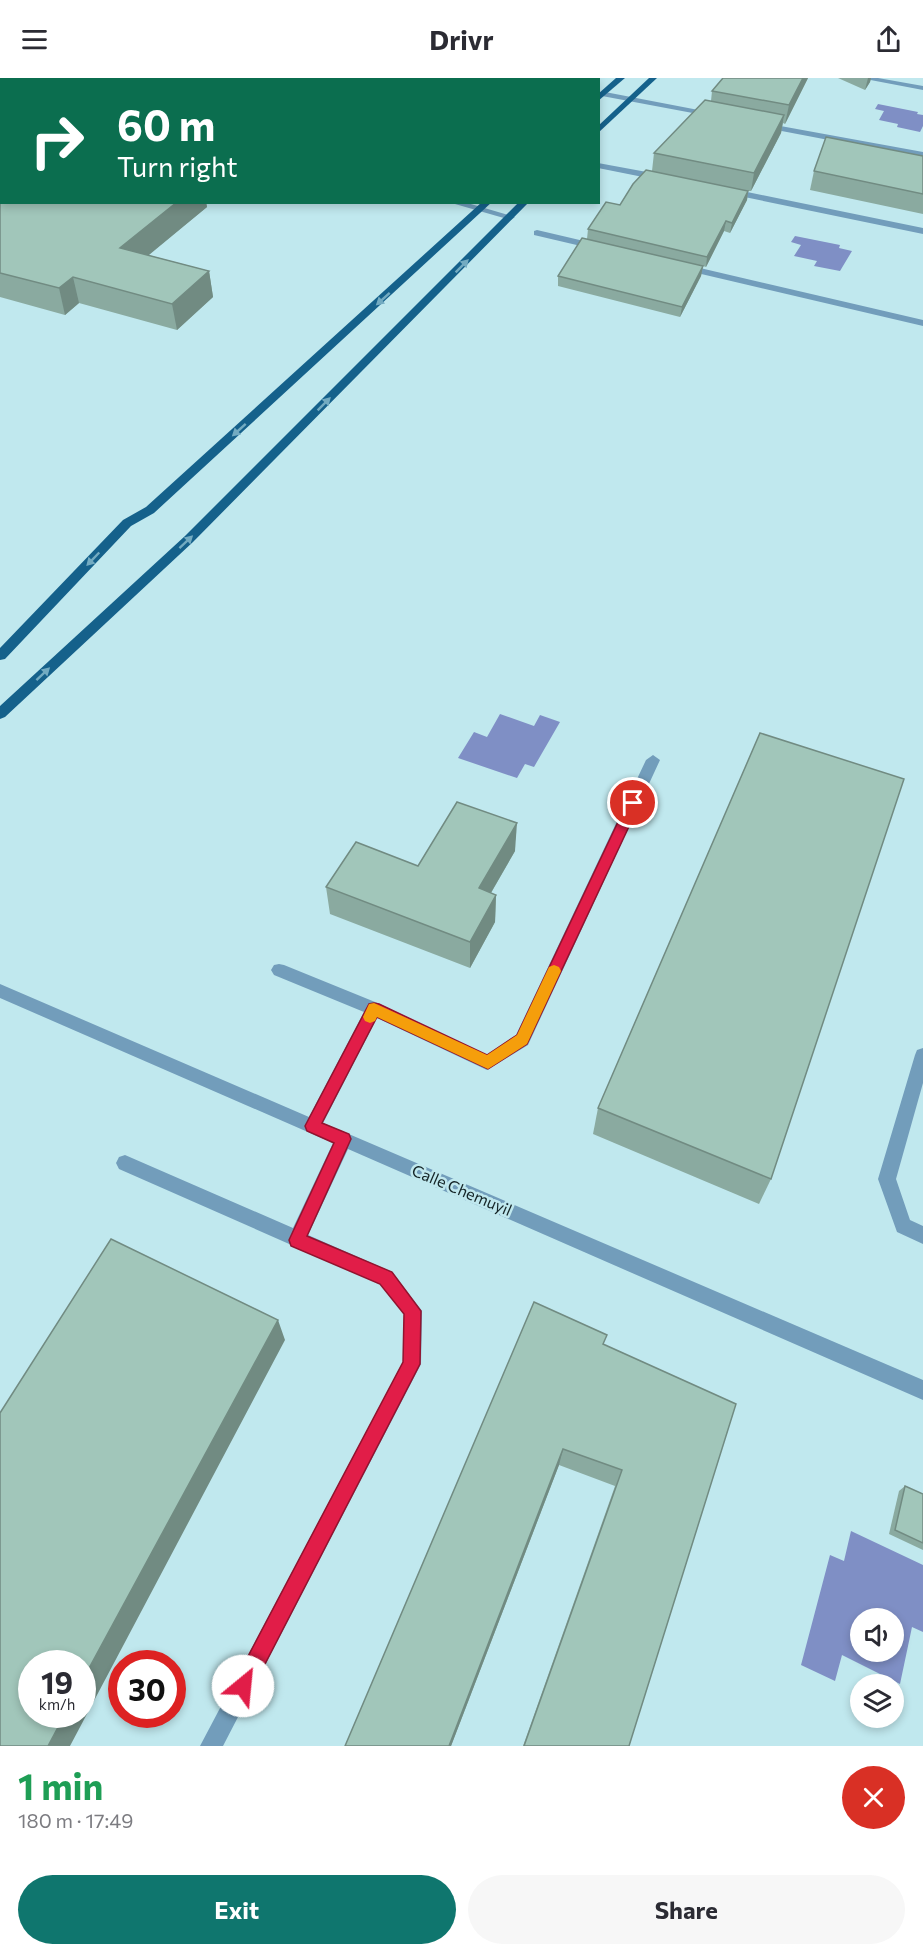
<!DOCTYPE html>
<html lang="en">
<head>
<meta charset="utf-8">
<style>
	:root { --surface:#fff; --page:#f7f7f7; --text:#2b2b33; --muted:#7c7c81; --accent:#0f766e }
	body { margin:0; font-family:Commissioner,sans-serif; background:var(--page); color:var(--text); height:100vh; display:flex; flex-direction:column; font-size:22px; white-space:nowrap }
	* { box-sizing:border-box; margin:0 }
	p { font-size:20px; color:var(--muted) }
	.icon { flex:none; width:33px; height:33px; fill:none; stroke:currentColor; stroke-width:2; stroke-linecap:round; stroke-linejoin:round }
	.map { position:relative; height:1668px; overflow:hidden }
	.panel { display:flex; flex-direction:column; background:var(--surface); flex:1 }
	.panel>* { flex:none }
	.banner { position:absolute; left:0px; top:0px; width:600px; height:126px; box-shadow:0 3px 9px #0003; background:#0b6e4f; color:#fff; overflow:hidden }
	.buttons { position:absolute; left:850px; top:1530px; display:grid; gap:12px }
	.buttons a { display:grid; place-items:center; width:54px; height:54px; border-radius:50%; background:var(--surface); box-shadow:0 3px 9px #0003; font-size:30px }
	.speed { position:absolute; left:18px; top:1572px; display:flex; gap:12px; font-size:30px; font-weight:700; text-align:center }
	.speed>* { display:grid; place-content:center; width:78px; height:78px; border-radius:50%; background:var(--surface); box-shadow:0 3px 9px #0003; line-height:1 }
	.speed small { font-size:15px; font-weight:400 }
	.speed .limit { border:9px solid #d22; background:#fff; color:#111 }
	.pin { position:absolute; display:grid; place-items:center; width:51px; height:51px; color:#fff; margin:-26px; border:3px solid #fff; border-radius:50%; box-shadow:0 2px 6px #0007 }
	.me { position:absolute; width:66px; margin:-33px; rotate:28deg; stroke-linejoin:round; filter:drop-shadow(0 0 4px #0008) }
	.turn { display:flex; align-items:center; gap:21px; height:126px; padding:0 18px; font-size:27px }
	.turn .icon { width:78px; height:78px; stroke-width:2.5 }
	.turn b { display:block; font-size:42px; line-height:51px }
	.round { display:grid; place-items:center; flex:none; width:63px; height:63px; border-radius:32px; background:var(--page) }
	.head { display:flex; align-items:center; justify-content:space-between; height:102px; padding:0 18px }
	h1 { font-size:36px; font-weight:700; line-height:45px; color:#1e9e55 }
	.primary-button { display:flex; gap:12px; margin-top:auto; padding:12px 18px }
	.primary-button a { flex:1; height:69px; border-radius:36px; background:var(--accent); color:#fff; font-size:24px; font-weight:700; line-height:69px; text-align:center }
	.primary-button a+a { background:var(--page); color:var(--text) }
	header { display:flex; justify-content:space-between; align-items:center; height:78px; padding:0 18px; background:var(--surface); font-size:27px; font-weight:700 }
	.map>svg:first-child { display:block }
</style>
</head>
<body>
<header><svg class="icon" aria-label="menu" viewBox="0 0 24 24"><path d="M4 6h16M4 12h16M4 18h16"/></svg>Drivr<svg class="icon" aria-label="share" viewBox="0 0 24 24"><path d="M12 15V3M7 8l5-5 5 5M5 13v7h14v-7"/></svg></header>
<div class="map">
<svg width="923" height="1668" viewBox="0 0 923 1668">
	<rect width="100%" height="100%" fill="#c0e8ee"/>
	<g fill="#7f8fc5" fill-rule="evenodd">
		<path d="M878,26L918,34L917,36L923,37V48L920,54L897,49L898,46L879,42L884,33L875,31Z"/>
		<path d="M795,158L840,167L839,170L852,173L840,193L814,188L817,183L794,178L801,167L791,164Z"/>
		<path d="M500,636L534,648L540,637L560,644L534,689L525,686L517,700L458,680L474,654L487,659Z"/>
		<path d="M851,1453L923,1487V1554L912,1549L900,1606L842,1577L835,1603L801,1587L830,1477L844,1483ZM861,1540H894V1574H861Z"/>
	</g>
	<g fill="none" stroke-linecap="round" stroke-linejoin="round">
		<g fill="#729dbb" fill-rule="evenodd">
			<path d="M68,0H76L78,2H69Z"/>
			<path d="M121,0H129L119,2Z"/>
			<path d="M186,0H194L184,2Z"/>
			<path d="M390,0H398L388,2Z"/>
			<path d="M860,0H878L923,8V12Z"/>
			<path d="M605,14L714,35L718,37L714,39L602,18V14Z"/>
			<path d="M764,45L923,74V80L761,49L760,47Z"/>
			<path d="M598,85L663,97L667,100L663,103L598,90Z"/>
			<path d="M728,110L923,150V156L725,115V111Z"/>
			<path d="M448,124H464L515,139L511,142Z"/>
			<path d="M537,152L601,167L603,169L598,172L534,157V153Z"/>
			<path d="M683,186L923,242V248L680,191V187Z"/>
			<path d="M653,677L660,682L528,967L487,992L377,940L323,1045L923,1302V1322L348,1071L308,1157L392,1194L422,1233L421,1286L223,1668H200L403,1284L404,1236L380,1206L119,1091L116,1085L119,1079L125,1077L293,1150L333,1065L0,920V906L309,1039L364,934L274,897L271,892L274,887L279,886L284,887L380,926L486,977L516,957L646,682Z"/>
			<path d="M923,970V1005L896,1101L910,1142L923,1148V1166L897,1154L878,1101L915,977L917,972Z"/>
		</g>
		<g fill="#15618b" fill-rule="evenodd">
			<path d="M616,0H625L598,23V16Z"/>
			<path d="M649,0H657L598,55V48Z"/>
			<path d="M482,124H492L154,435L131,448L5,581L0,582V570L123,442L146,429Z"/>
			<path d="M519,124H529L193,464L5,639L0,641V628L185,458Z"/>
		</g>
	</g>
	<g fill="#8aaaa0">
		<path d="M214,0H335L333,2H214Z"/>
		<path d="M433,0H533L531,2H433Z"/>
		<path d="M723,0H808L785,46L783,45L781,55L751,113H748L747,122L730,155L724,153L706,189L703,188L701,198L680,239L558,208V198L587,161L588,151L620,127L652,93L654,75L711,23L712,13Z"/>
		<path d="M838,0H871L870,4L865,12Z"/>
		<path d="M923,78V136L810,112L814,93Z"/>
		<path d="M0,105L2,124H206L207,129L148,177L209,193L213,219L177,252L79,225L65,237L0,219Z"/>
		<path d="M515,773L491,815L496,817L495,844L470,890L330,836L326,809L418,788Z"/>
		<path d="M598,1030L771,1101L759,1126L593,1056Z"/>
		<path d="M604,1267L736,1326L629,1668H523L615,1408L559,1387L451,1668H345Z"/>
		<path d="M905,1408L923,1416V1472L889,1456L899,1413Z"/>
	</g>
	<g fill="#718b82">
		<path d="M282,0H335L333,2H280Z"/>
		<path d="M508,0H533L531,2H508Z"/>
		<path d="M803,0H808L785,46L789,27Z"/>
		<path d="M868,0H871L870,4L865,12Z"/>
		<path d="M784,37L781,55L751,113L754,95Z"/>
		<path d="M748,113L747,122L730,155L732,145Z"/>
		<path d="M177,124H206L207,129L126,196L120,170Z"/>
		<path d="M726,143L724,153L706,189L707,179Z"/>
		<path d="M703,188L701,198L680,239L682,229Z"/>
		<path d="M209,193L213,219L177,252L172,226Z"/>
		<path d="M73,199L79,225L65,237L59,210Z"/>
		<path d="M517,745L515,773L478,837L479,810Z"/>
		<path d="M496,817L495,844L470,890V864Z"/>
		<path d="M278,1242L285,1262L70,1668H48L65,1636H82V1603Z"/>
		<path d="M563,1371L559,1387L451,1668H449Z"/>
	</g>
	<g fill="#a1c6ba" stroke="#718b82" stroke-width="1.5">
		<path d="M267,0H282L280,2H273Z"/>
		<path d="M723,0H803L789,27L712,13Z"/>
		<path d="M705,22L784,37L754,95L654,75Z"/>
		<path d="M826,59L923,78V116L814,93Z"/>
		<path d="M646,92L748,113L732,145L726,143L707,179L588,151L606,124L620,127L633,106Z"/>
		<path d="M2,104V124H177L120,170L209,193L172,226L73,199L59,210L0,195V105Z"/>
		<path d="M582,160L703,188L682,229L558,198Z"/>
		<path d="M760,655L904,701L771,1101L598,1030Z"/>
		<path d="M457,724L517,745L479,810L496,817L470,864L326,809L356,764L418,788Z"/>
		<path d="M111,1161L278,1242L82,1603V1586H32V1636H65L48,1668H0V1335Z"/>
		<path d="M534,1224L607,1257L603,1266L736,1326L629,1668H524L622,1392L563,1371L449,1668H345Z"/>
		<path d="M905,1408L923,1416V1465L895,1452Z"/>
	</g>
	<defs><path id="oneway-solid" d="M-6-.8H1V-3.2L6.5 0L1 3.2V.8H-6Z" transform="scale(1.5)"/></defs>
	<g fill="#73abc1">
		<use href="#oneway-solid" transform="translate(462 188) rotate(-45)"/>
		<use href="#oneway-solid" transform="translate(383 221) rotate(138)"/>
		<use href="#oneway-solid" transform="translate(324 326) rotate(-45)"/>
		<use href="#oneway-solid" transform="translate(239 352) rotate(138)"/>
		<use href="#oneway-solid" transform="translate(186 464) rotate(-43)"/>
		<use href="#oneway-solid" transform="translate(93 481) rotate(134)"/>
		<use href="#oneway-solid" transform="translate(43 596) rotate(-43)"/>
	</g>
	<path fill="#e11d48" stroke="#92132f" stroke-width="1.5" d="M633,720L640,725L527,966L488,991L377,939L322,1045L349,1056L351,1061L307,1158L392,1194L421,1233L420,1286L250,1615L243,1617L236,1615L233,1608L236,1601L403,1284L404,1236L380,1206L291,1168L289,1162L334,1065L307,1053L305,1048L369,926L374,925L379,926L487,977L517,957L627,725Z"/>
	<path fill="#f59e0b" d="M554,887L559,889L561,893L527,966L488,991L377,939L375,943L370,945L365,943L363,939L369,926L374,925L487,977L517,957L549,889Z"/>
	<g text-anchor="middle" stroke-width="5" stroke-linejoin="round" paint-order="stroke">
		<g font-size="16" fill="#152527" stroke="#c0e8ee">
			<text transform="translate(462 1112) rotate(23)" y="6">Calle Chemuyil</text>
		</g>
	</g>
</svg>
<div class="buttons">
<a><svg class="icon" aria-label="sound" viewBox="0 0 24 24"><path d="M4 9h4l5-4v14l-5-4H4zM17 9q2 3 0 6"/></svg></a>
<a><svg class="icon" aria-label="layers" viewBox="0 0 24 24"><path d="M12 4l9 5-9 5-9-5zM3 14l9 5 9-5"/></svg></a>
</div>
<div class="speed"><div>19<small>km/h</small></div><div class="limit">30</div></div>
<div class="pin" style="left:633px;top:725px;background:#d93025"><svg class="icon" aria-label="arrive" viewBox="0 0 24 24"><path d="M6 21V4h12l-3 4 3 4H6"/></svg></div>
<svg class="me" style="left:243px;top:1608px" viewBox="-20 -20 40 40"><circle r="19" fill="#fff"/><path d="M0-13L10 11 0 6-10 11z" fill="#e11d48"/></svg>
<div class="banner">
<div class="turn"><svg class="icon" aria-label="right" viewBox="0 0 24 24"><path d="M7 20v-9h11M14 6l5 5-5 5"/></svg><div><b>60 m</b>Turn right</div></div>
</div>
</div>
<section class="panel">
<div class="head"><div><h1>1 min</h1><p>180 m · 17:49</p></div><a class="round" style="background:#d93025;color:#fff"><svg class="icon" aria-label="close" viewBox="0 0 24 24"><path d="M6 6l12 12M18 6L6 18"/></svg></a></div>
<div class="primary-button"><a>Exit</a><a>Share</a></div>
</section>
</body>
</html>
